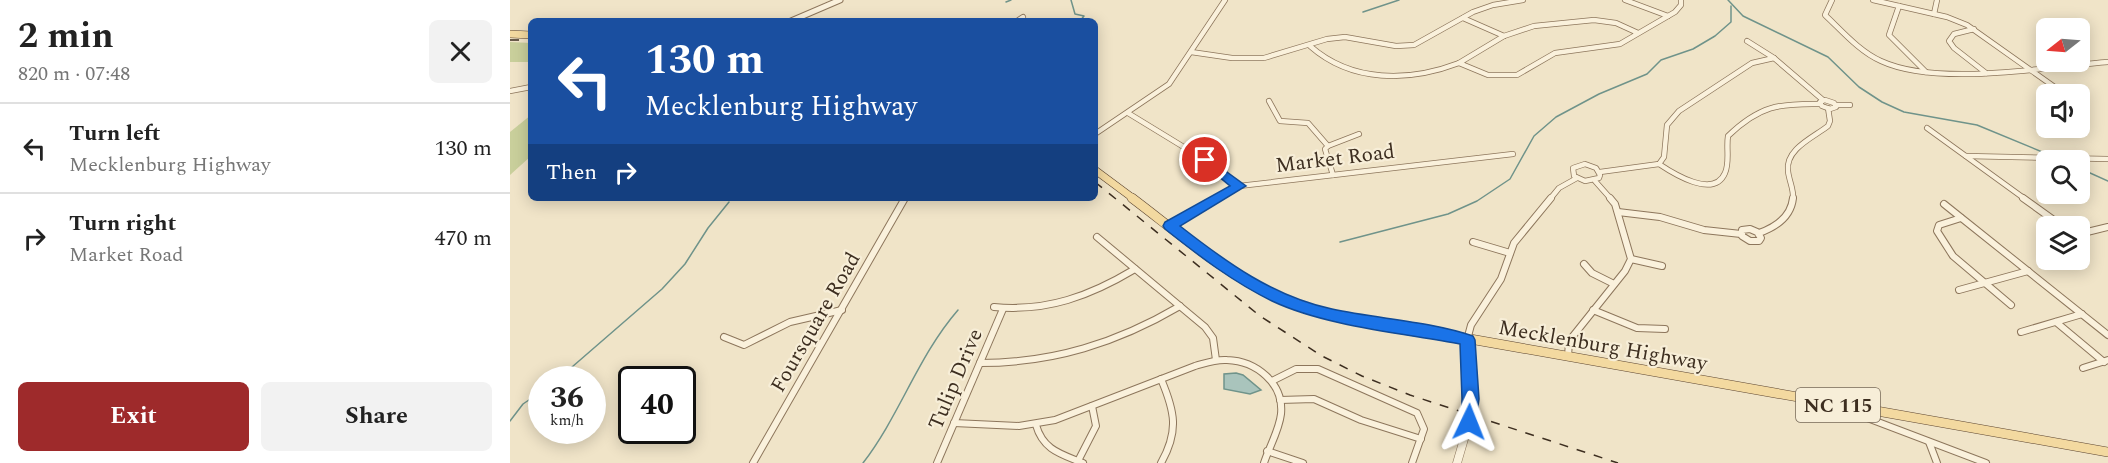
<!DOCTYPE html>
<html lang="en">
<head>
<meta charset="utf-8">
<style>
	:root { --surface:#fff; --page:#f2f2f2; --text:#222; --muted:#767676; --line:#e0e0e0; --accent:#9e2a2b }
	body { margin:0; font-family:Spectral,serif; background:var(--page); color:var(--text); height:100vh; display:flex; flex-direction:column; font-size:22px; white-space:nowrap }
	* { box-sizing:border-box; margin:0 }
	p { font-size:20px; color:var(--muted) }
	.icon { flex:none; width:33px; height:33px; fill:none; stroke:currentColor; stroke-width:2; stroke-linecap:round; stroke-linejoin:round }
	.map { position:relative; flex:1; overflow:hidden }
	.panel { display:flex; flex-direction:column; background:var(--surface); width:510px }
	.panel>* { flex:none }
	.top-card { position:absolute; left:18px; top:18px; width:570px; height:183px; border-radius:9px; box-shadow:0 3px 15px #0003; background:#1a4fa0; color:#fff; overflow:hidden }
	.needle { width:39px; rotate:253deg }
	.buttons { position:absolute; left:1526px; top:18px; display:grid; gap:12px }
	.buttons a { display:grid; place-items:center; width:54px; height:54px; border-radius:9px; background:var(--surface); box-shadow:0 3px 15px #0003; font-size:30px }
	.speed { position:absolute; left:18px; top:366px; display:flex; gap:12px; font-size:30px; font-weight:700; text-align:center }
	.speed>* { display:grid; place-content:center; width:78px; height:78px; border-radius:50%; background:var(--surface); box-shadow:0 3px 15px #0003; line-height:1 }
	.speed small { font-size:15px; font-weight:400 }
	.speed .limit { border:3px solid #111; border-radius:9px; background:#fff; color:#111 }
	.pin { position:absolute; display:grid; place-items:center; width:51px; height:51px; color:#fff; margin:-26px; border:3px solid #fff; border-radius:50%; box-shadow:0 2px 6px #0007 }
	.me { position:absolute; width:66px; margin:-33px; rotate:2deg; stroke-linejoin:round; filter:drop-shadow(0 0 4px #0008) }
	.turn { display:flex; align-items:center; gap:21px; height:126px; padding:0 18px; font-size:27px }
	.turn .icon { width:78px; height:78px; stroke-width:2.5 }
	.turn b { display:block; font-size:42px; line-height:51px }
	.then { display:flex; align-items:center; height:57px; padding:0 18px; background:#0003; gap:12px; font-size:22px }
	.round { display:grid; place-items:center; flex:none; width:63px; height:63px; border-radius:9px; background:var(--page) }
	.summary { display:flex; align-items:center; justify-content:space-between; height:102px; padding:0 18px }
	h1 { font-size:36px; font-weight:700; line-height:45px }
	.cta { display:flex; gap:12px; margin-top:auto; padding:12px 18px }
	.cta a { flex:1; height:69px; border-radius:9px; background:var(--accent); color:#fff; font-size:24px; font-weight:700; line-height:69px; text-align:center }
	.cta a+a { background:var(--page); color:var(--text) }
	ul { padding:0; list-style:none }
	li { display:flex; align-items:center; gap:18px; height:90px; padding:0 18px; border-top:2px solid var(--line) }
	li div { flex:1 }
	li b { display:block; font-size:22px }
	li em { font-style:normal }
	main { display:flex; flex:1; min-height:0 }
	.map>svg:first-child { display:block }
</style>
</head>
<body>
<main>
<section class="panel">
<div class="summary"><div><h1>2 min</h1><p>820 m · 07:48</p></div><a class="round"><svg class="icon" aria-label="close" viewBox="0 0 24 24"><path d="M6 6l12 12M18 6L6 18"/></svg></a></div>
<ul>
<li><svg class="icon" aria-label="left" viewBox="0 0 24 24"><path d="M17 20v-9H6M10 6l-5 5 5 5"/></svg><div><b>Turn left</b><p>Mecklenburg Highway</p></div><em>130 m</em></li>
<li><svg class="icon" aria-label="right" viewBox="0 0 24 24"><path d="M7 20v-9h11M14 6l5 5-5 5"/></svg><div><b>Turn right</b><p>Market Road</p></div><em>470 m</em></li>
</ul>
<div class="cta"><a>Exit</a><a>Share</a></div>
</section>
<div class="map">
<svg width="1598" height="463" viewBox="0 0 1598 463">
	<rect width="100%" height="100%" fill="#f0e4c8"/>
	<g fill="#c9cf9b">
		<path d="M0,42L21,43V62H0Z"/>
		<path d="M21,115V156L0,175V132Z"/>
	</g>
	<path fill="#a9c4bc" stroke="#6f938a" stroke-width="1.5" d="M726,373L733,375L751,390L740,394L714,389V374Z"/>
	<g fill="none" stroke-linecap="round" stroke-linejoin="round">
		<g stroke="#6f938a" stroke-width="1.5">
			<path d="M561,0L565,14L574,16L570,21"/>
			<path d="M1218,0L1233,16L1318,57L1349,87L1372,102L1394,112L1467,125L1542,156"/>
			<path d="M496,2L501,0"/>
			<path d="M853,12L889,0"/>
			<path d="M1569,168L1598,181"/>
			<path d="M830,242L938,214L967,201L1000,179L1024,136L1046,117L1089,94L1137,74L1151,60L1183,49L1205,36L1221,22V6"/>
			<path d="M47,380L152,289L175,264L198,228L219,202"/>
			<path d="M0,421L13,404L32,391"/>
			<path d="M353,463C390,415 408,356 448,310"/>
		</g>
		<defs>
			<g id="minor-far1">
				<path d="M1115,0L1158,16"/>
				<path d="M1322,0L1315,15C1332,31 1350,52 1371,61C1427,87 1537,67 1598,62"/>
				<path d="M1363,0L1437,17L1457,25L1546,88"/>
				<path d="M1389,6L1379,35L1416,72"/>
				<path d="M1424,14L1427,0"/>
				<path d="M953,18L994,36"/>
				<path d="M507,21L513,17"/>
				<path d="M1464,29L1444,34L1439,41L1444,48L1476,73"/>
				<path d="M1128,33L1106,23L1084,20L1024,26L994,36L949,63L978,75H1007L1045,53L1110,44L1165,12L1171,5V0"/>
				<path d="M1237,41L1264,58L1313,100"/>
				<path d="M800,46C842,83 899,82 949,63"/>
				<path d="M681,52L722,58H754L817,39L835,37L886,46L904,45L963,12L983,5L1013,0"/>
				<path d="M0,91L21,87"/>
				<path d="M1315,100L1324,103L1326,107L1320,109L1312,106L1310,102Z"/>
				<path d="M759,101L770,121L798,123L818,146L815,149L823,175"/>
				<path d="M1325,105H1340"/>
				<path d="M618,113L695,160L729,186"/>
				<path d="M1417,128L1515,199"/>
				<path d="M585,134L659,84L715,0"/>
				<path d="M818,146L849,134"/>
				<path d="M1456,156L1598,159"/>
				<path d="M1075,164L1086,168L1090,175L1089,178L1075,181L1064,176L1063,168Z"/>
				<path d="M1149,164C1164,174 1204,199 1215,173C1220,162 1216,148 1218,136C1249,106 1269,103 1311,104"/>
				<path d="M1090,172L1149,164L1154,157L1157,125L1169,111L1242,63L1264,58"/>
				<path d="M1085,181L1101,199"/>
				<path d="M706,199L729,186L1003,154"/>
				<path d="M1040,199L1049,188L1067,178"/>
				<path d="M1283,199C1284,189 1279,181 1278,171C1275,149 1304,137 1318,126L1320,121L1318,108"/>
			</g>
			<g id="minor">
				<path d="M1513,198L1552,226"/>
				<path d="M1434,204L1598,335"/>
				<path d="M1108,212L1150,217L1194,230L1231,234"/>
				<path d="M1451,218L1429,225L1427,231L1443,256L1501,305"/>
				<path d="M660,226L708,198"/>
				<path d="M1240,229L1247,232L1251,238L1249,241H1240L1232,236V230Z"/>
				<path d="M1249,233C1266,227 1281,217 1283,198"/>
				<path d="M1569,234L1598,227"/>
				<path d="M587,237L695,327L703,338L706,360"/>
				<path d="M963,242L1000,253"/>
				<path d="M1121,259L1152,266"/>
				<path d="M1074,264L1082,273L1104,284"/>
				<path d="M1449,290L1518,271"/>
				<path d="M484,307C537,312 580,296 625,269"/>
				<path d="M1083,310L1127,328L1155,329"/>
				<path d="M1546,322L1594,362"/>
				<path d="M1511,332L1572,314"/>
				<path d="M214,337L234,345L280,322L332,310"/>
				<path d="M957,340L961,325L991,279L1004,243L1041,198"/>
				<path d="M1058,357L1059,341L1115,271L1121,259L1105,204L1100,198"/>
				<path d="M470,363C543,363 607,343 670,306"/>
				<path d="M1573,368L1598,360"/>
				<path d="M651,379C665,412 669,431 651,463"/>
				<path d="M762,381L786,369H808L907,413L914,429L902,463"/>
				<path d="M770,400L804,399L851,420L911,439"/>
				<path d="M1331,408L1476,463"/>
				<path d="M444,423L509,426L545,420L685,366C696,363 706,359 717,360C746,361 774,383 771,414C769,431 759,447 754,463"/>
				<path d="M526,425C533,450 551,454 573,463"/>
				<path d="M1419,442L1427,463"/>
				<path d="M757,451L793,463"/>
				<path d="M568,461L586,426L582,406"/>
				<path d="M243,463L395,198"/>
				<path d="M427,463L493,309"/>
			</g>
			<path id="tertiary-far1" d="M281,21L330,0"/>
			<path id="tertiary" d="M947,463L961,415L957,340"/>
			<g id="primary-far1">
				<path d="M0,34L21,35"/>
				<path d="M585,170L624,199"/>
			</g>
			<path id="primary" d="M622,198C671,235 718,277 775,301C789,306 804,310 819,314L1598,452"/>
		</defs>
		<use href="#minor-far1" stroke="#8d765c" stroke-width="6"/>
		<use href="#minor" stroke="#8d765c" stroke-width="8"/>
		<use href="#tertiary-far1" stroke="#8d765c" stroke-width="7"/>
		<use href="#tertiary" stroke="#8d765c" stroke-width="9"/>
		<use href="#primary-far1" stroke="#5b4430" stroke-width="8"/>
		<use href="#primary" stroke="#5b4430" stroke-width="10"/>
		<use href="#minor-far1" stroke="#faf1dc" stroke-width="4.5"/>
		<use href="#minor" stroke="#faf1dc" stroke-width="6"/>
		<use href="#tertiary-far1" stroke="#faf1dc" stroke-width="5"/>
		<use href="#tertiary" stroke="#faf1dc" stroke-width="8"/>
		<use href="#primary-far1" stroke="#f3d9a0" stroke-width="7"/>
		<use href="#primary" stroke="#f3d9a0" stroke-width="9"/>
		<g stroke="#3d2e20" stroke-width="1.5" stroke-dasharray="9 9" stroke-linecap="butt">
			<path d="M0,40H21"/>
			<path d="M585,182L750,316L812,356L852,376L900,395L1108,463"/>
		</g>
	</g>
	<path fill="#1a73e8" stroke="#114b97" stroke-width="1.5" d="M695,156L736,186L670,226C716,262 764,297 822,309C868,319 919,321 963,336L965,340L969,399L965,427L959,429L953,427L951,422L952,399L950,344C891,333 815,326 762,301C723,282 689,256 655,229L653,226L655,222L720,186L691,162L689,160L691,157Z"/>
	<g text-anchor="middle" stroke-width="4.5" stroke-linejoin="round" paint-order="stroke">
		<rect fill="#f7eed8" stroke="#756857" stroke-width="1.5" x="1286" y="388" width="84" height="34" rx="4.5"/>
		<g font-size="20" font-weight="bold" fill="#3d2e20">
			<text x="1328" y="412">NC 115</text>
		</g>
		<g font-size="21" fill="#3d2e20" stroke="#f7eed8">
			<text transform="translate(825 158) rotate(-7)" y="7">Market Road</text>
			<text transform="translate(305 322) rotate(-60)" y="7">Foursquare Road</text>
			<text transform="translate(1093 345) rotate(10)" y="7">Mecklenburg Highway</text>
			<text transform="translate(445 379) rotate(-67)" y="7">Tulip Drive</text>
		</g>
	</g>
</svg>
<div class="buttons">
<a><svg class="needle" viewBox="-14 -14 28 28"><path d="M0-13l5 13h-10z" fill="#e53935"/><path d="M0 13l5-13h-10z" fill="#767676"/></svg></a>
<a><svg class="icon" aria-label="sound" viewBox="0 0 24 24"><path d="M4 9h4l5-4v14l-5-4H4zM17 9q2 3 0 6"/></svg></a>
<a><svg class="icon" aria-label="search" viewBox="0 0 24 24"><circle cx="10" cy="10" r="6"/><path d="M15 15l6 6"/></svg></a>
<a><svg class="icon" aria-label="layers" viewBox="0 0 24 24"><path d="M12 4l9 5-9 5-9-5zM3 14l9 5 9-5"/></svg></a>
</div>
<div class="speed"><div>36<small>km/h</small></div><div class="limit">40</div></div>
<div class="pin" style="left:695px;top:160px;background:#d93025"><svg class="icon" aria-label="arrive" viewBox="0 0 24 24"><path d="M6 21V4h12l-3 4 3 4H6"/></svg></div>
<svg class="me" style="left:959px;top:422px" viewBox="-20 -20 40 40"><path d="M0-17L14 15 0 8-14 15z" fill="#1a73e8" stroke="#fff" stroke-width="4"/></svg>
<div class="top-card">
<div class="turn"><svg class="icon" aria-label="left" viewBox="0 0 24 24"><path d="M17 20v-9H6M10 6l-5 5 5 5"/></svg><div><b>130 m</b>Mecklenburg Highway</div></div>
<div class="then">Then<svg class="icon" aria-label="right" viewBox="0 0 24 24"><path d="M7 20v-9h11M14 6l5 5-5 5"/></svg></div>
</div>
</div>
</main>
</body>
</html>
